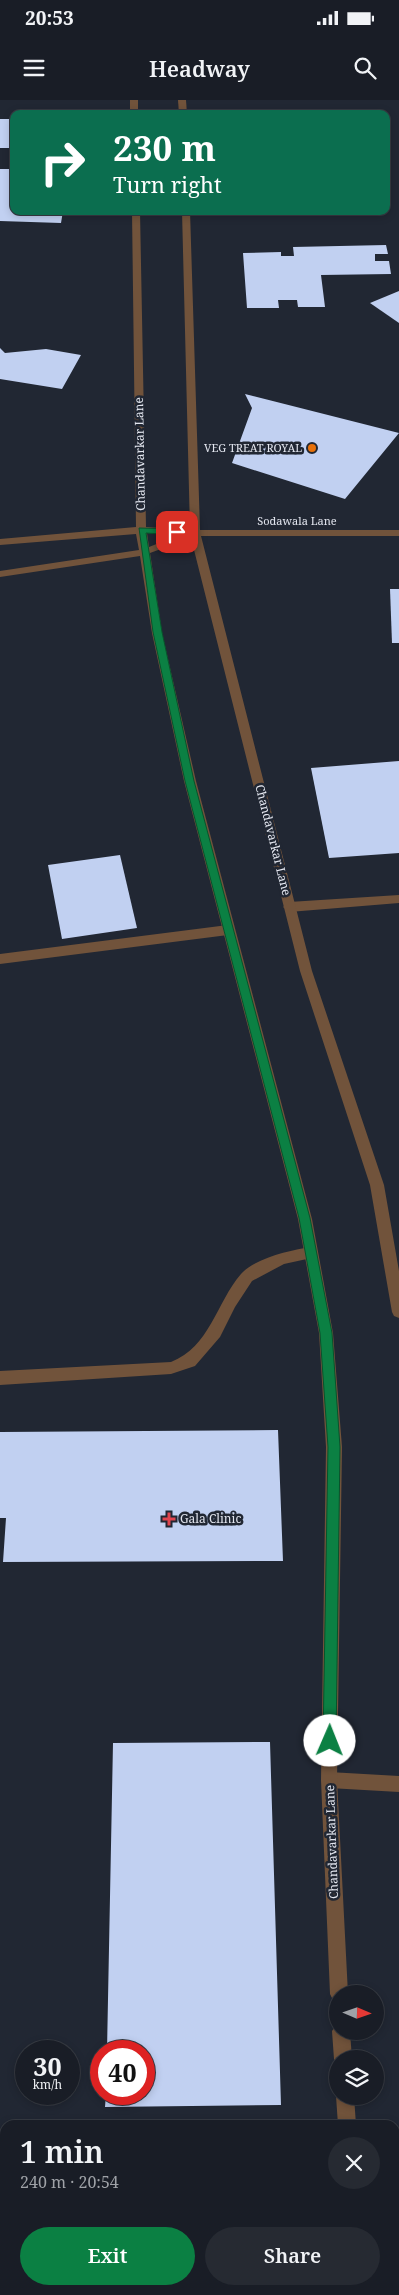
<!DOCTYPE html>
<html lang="en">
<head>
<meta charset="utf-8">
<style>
	:root { --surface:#191d26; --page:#262a32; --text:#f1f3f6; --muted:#9fa2a7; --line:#373b43; --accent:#0b8043 }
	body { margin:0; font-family:"Noto Serif",serif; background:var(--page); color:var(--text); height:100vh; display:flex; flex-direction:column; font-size:19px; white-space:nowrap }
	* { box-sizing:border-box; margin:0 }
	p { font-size:16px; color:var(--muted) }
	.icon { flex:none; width:28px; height:28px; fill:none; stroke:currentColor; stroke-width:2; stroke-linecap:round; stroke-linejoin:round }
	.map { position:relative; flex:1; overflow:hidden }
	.panel { position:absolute; left:0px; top:2020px; width:400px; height:175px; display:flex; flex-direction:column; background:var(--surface); border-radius:15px 15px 0 0; box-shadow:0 2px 8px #0003,0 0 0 1px var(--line) }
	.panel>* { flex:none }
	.hud { position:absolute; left:10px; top:10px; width:380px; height:105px; border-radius:10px; box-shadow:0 2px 8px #0003,0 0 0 1px var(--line); background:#0b6e4f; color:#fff; overflow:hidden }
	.needle { width:32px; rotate:92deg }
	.fabs { position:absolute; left:329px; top:1885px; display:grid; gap:10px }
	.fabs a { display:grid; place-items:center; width:55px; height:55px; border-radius:50%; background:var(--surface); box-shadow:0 2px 8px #0003,0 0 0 1px var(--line); font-size:25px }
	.speed { position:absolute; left:15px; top:1940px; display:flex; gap:10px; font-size:25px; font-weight:700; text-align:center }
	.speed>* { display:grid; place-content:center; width:65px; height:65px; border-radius:50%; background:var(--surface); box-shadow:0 2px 8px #0003,0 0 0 1px var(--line); line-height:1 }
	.speed small { font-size:12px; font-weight:400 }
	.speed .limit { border:8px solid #d22; background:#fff; color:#111 }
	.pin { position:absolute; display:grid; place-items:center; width:42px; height:42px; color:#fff; margin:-21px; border-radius:10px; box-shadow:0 2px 8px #0006 }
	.me { position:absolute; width:55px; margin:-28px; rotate:1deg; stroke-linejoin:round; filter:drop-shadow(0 0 4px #0008) }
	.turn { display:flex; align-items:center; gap:18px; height:105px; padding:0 20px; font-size:22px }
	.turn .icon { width:65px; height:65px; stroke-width:2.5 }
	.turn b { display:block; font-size:35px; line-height:42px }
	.round { display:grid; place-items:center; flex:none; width:52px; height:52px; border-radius:26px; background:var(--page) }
	.overview { display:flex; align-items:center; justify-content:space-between; height:85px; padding:0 20px }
	h1 { font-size:30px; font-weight:600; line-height:38px }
	.action { display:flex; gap:10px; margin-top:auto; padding:10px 20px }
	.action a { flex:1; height:58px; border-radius:30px; background:var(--accent); color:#fff; font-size:20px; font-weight:600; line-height:58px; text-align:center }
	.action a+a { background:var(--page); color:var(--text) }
	.status { display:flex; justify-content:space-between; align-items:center; height:35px; padding:0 25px; background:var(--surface); direction:ltr }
	.status svg { height:14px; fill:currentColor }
	header { display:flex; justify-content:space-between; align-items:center; height:65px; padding:0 20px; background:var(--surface); font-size:22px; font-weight:600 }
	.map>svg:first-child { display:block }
</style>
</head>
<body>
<div class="status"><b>20:53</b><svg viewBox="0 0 49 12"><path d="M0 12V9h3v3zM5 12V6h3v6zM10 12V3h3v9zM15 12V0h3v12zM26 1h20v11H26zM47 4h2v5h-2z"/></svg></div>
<header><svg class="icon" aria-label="menu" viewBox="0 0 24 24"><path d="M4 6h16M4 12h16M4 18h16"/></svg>Headway<svg class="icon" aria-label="search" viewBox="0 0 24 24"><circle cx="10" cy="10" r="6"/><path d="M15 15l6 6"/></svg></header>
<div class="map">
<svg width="399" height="2195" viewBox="0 0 399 2195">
	<rect width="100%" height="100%" fill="#212733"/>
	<g fill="#c1d0f1">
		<rect x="0" y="19" width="14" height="29"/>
		<path d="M0,69H14V111H63L61,123L0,121Z"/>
		<path d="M386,145L388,154H375V161H389L391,174L321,175L325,207H298L297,200H278L279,208H247L243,153L281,152V156H294L293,147Z"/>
		<path d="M399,191V223L370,203Z"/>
		<path d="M0,248L5,253L46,249L81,255L62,289L0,279Z"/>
		<path d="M245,294L399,333L345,399L232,363L252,308Z"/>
		<path d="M390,489H399V543H392Z"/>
		<path d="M399,661V753L329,758L311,668Z"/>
		<path d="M120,755L137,828L62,839L48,765Z"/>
		<path d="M278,1330L283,1461L3,1462L6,1418H0V1332Z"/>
		<path d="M270,1642L281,2005L105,2007L106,1994H144V1951H107L113,1643Z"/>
		<path d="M22,2190H158V2195H21Z"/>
	</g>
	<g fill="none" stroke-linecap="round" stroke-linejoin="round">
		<g fill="#71533b" fill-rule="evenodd">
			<path d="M399,795V803L289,812L283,807L289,802Z"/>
			<path d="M228,825L234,830L228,835L0,864V854Z"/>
			<path d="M311,1147L316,1149L318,1153L316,1157L284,1164L252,1181L235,1207L220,1237L195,1266L171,1274L0,1285V1271L171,1262C210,1247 216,1203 241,1174C255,1158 291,1150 311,1147Z"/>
			<path d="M329,1672L399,1676V1692L329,1688L323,1686L321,1680L323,1674Z"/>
		</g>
		<g fill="#71533b" fill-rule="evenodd">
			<rect x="130" y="0" width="8" height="14"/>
			<path d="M178,0H186L187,14H179Z"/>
			<path d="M132,111H140L146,427L190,430L182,111H190L200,430H399V436H201L312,871L384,1085L399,1171V1218L394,1216L392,1212L370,1085L300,871L191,438L150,453L162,533L196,681L312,1119L333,1233L342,1347L337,1680L348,1894H338V1902L333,1900L330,1894L321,1680L326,1347L319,1233L298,1119L184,681L152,533L140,456L0,477V471L139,450L136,434L0,445V439L136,427ZM147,433L179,435L149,447Z"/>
			<path d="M338,1923V1931H350L352,1959H338V1966L334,1959L332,1931Z"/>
			<path d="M338,1992V1996H354L356,2025H338L336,1996Z"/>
			<path d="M346,2190H366L367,2195H347Z"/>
		</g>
	</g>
	<path fill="#0b8043" stroke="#07532c" d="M139,428L177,429L181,432L177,435L146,433L162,532L194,681L310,1118L332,1233L340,1347L336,1641L334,1646L330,1648L325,1646L323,1641L328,1347L320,1233L299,1118L185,681L153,532Z"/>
	<circle fill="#e8710a" stroke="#212733" stroke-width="2" cx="312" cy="348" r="5"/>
	<path fill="#e0444e" stroke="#212733" stroke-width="2" d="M166.5 1411.5h5v5h5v5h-5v5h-5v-5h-5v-5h5z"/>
	<g text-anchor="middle" stroke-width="5" stroke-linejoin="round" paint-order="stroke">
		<g font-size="11" fill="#e3e6ef" stroke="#212733" text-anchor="end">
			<text x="302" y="352">VEG TREAT ROYAL</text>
		</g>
		<g font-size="11" fill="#e3e6ef" stroke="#212733">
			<text x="297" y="425">Sodawala Lane</text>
		</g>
		<g font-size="12" fill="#e3e6ef" stroke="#212733">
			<text transform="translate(140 354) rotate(-91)" y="4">Chandavarkar Lane</text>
			<text transform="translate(273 740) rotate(76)" y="4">Chandavarkar Lane</text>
			<text transform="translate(332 1742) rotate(-92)" y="4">Chandavarkar Lane</text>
		</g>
		<g font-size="12" fill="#e3e6ef" stroke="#212733" text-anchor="start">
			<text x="180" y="1423">Gala Clinic</text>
		</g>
	</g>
</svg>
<div class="fabs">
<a><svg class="needle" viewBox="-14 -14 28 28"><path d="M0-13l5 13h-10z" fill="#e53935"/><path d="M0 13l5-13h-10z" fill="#9fa2a7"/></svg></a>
<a><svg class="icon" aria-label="layers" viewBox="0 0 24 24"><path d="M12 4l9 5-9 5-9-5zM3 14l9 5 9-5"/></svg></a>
</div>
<div class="speed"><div>30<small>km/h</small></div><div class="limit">40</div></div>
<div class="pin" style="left:177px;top:432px;background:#d93025"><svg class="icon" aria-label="arrive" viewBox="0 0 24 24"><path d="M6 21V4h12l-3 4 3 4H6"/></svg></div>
<svg class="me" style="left:330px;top:1641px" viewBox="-20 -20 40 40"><circle r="19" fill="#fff"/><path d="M0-13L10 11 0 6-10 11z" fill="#0b8043"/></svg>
<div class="hud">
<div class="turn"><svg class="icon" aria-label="right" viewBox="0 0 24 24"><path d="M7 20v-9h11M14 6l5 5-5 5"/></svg><div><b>230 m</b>Turn right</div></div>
</div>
<section class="panel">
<div class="overview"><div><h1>1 min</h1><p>240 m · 20:54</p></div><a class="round"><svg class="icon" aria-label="close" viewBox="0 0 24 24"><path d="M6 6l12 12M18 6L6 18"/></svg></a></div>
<div class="action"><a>Exit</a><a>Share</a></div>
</section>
</div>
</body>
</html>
